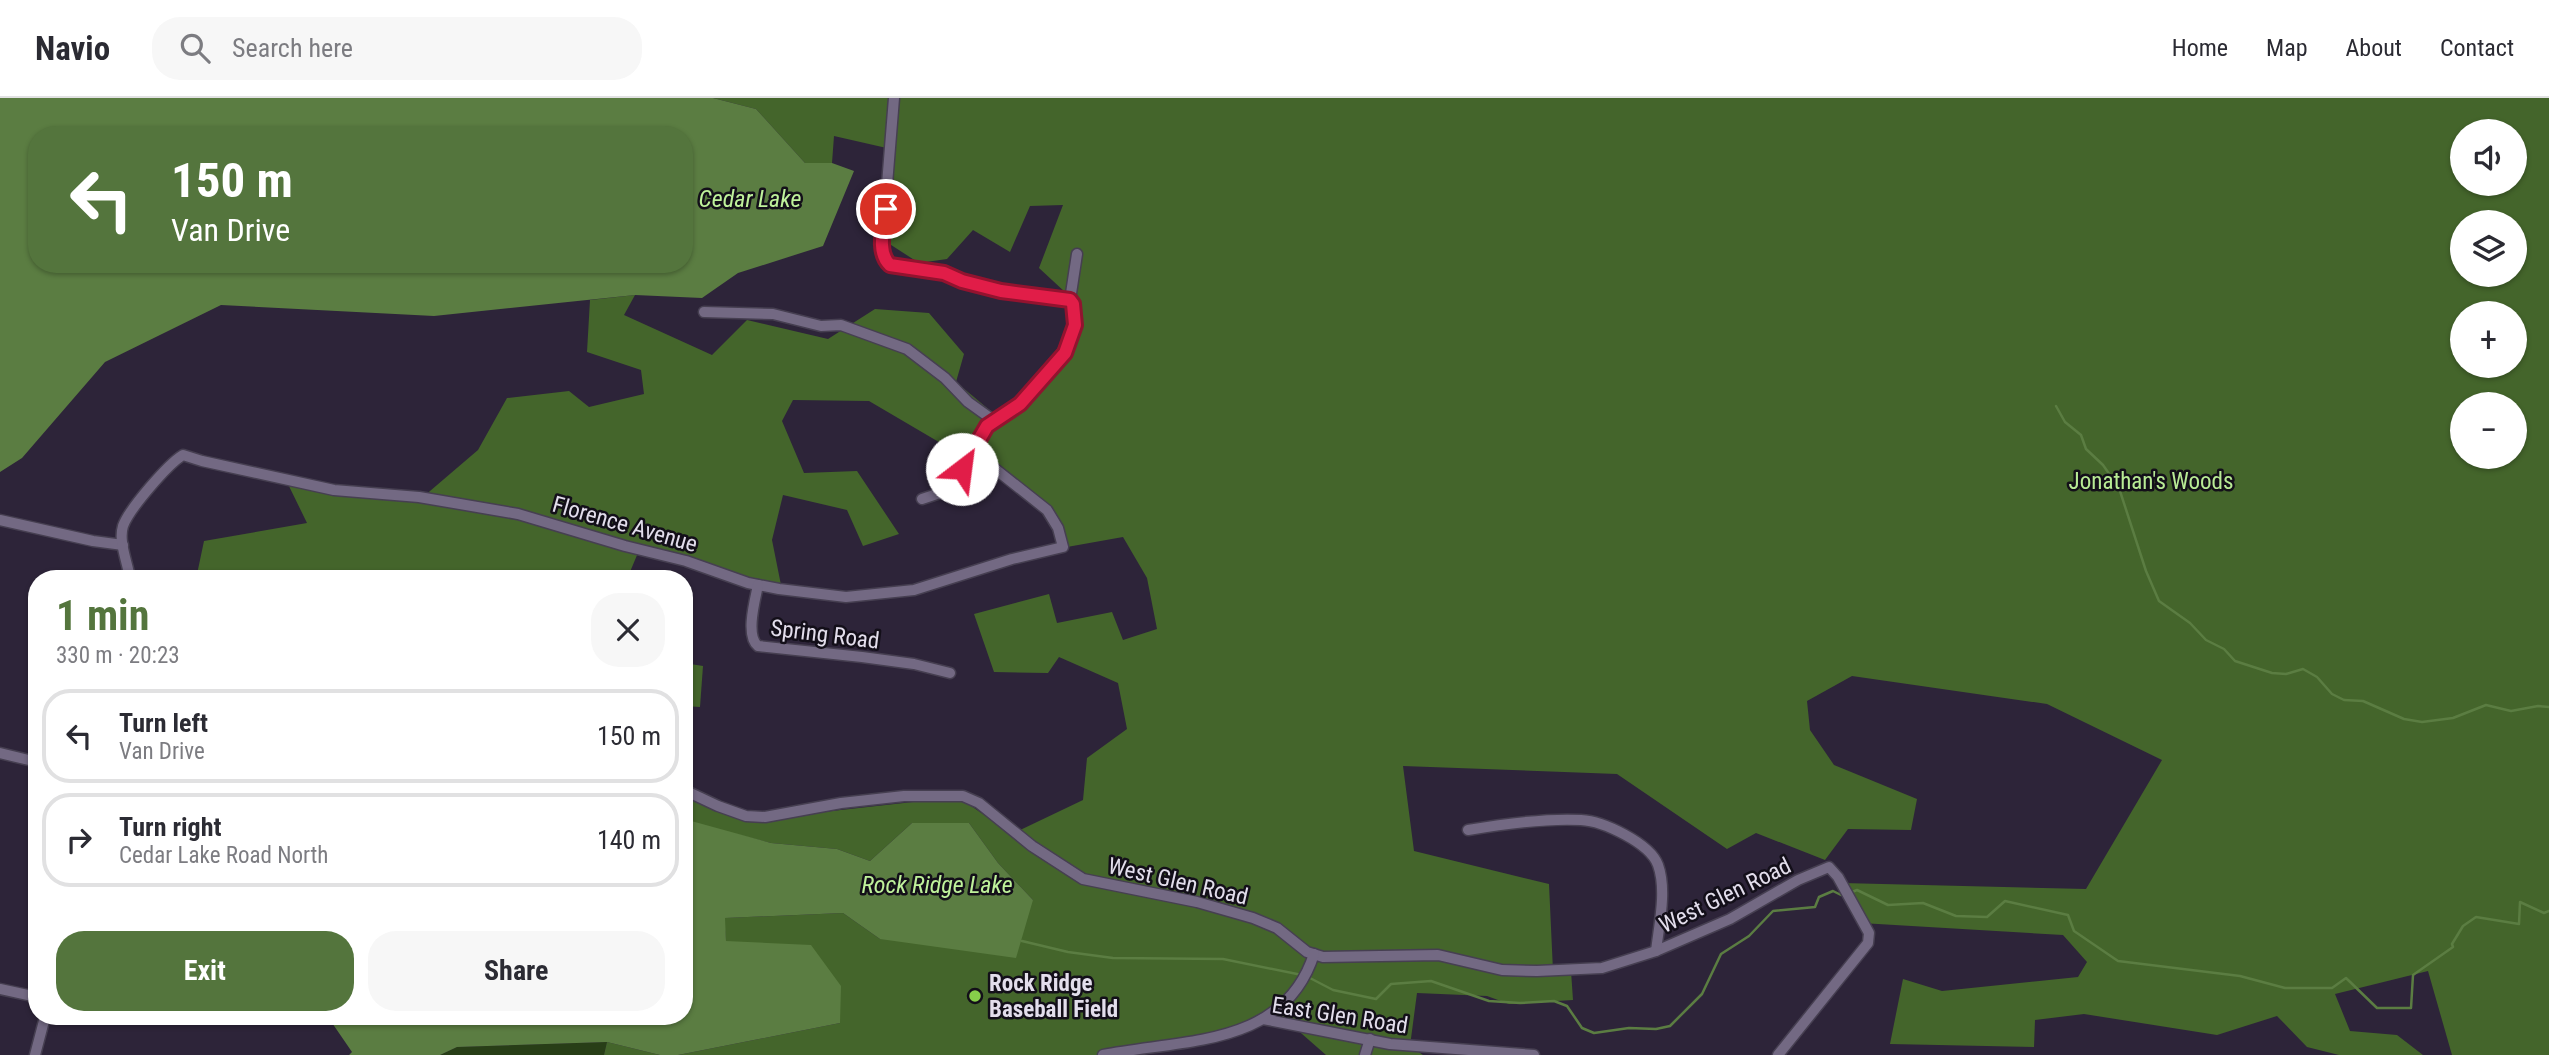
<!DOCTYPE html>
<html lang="en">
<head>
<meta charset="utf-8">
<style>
	:root { --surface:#fff; --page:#f7f7f7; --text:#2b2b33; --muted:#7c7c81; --line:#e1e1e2; --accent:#54753d }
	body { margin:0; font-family:"Roboto Condensed",sans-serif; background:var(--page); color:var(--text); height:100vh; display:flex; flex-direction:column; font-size:26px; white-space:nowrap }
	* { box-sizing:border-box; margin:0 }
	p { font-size:23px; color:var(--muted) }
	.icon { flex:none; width:38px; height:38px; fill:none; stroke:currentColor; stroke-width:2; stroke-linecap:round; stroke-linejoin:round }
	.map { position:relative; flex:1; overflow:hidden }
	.drawer { position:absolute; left:28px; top:472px; width:665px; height:455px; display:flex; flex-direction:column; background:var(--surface); border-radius:28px; box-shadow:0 2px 5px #0004 }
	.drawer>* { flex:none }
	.top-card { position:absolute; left:28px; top:28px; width:665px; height:147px; border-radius:28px; box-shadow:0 2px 5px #0004; background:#54753d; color:#fff; overflow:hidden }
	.controls { position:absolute; left:2450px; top:21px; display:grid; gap:14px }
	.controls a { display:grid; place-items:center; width:77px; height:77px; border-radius:50%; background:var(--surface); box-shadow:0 2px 5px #0004; font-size:35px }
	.pin { position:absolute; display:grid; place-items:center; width:60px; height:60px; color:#fff; margin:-30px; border:4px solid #fff; border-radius:50%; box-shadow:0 2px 7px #0007 }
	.me { position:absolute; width:77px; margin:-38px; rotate:30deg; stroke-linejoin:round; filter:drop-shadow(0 0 5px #0008) }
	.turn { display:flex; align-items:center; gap:24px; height:147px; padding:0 28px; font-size:32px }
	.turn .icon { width:91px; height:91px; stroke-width:2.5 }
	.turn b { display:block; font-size:49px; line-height:60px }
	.round { display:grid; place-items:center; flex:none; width:74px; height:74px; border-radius:28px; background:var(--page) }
	.head { display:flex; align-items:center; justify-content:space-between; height:119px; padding:0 28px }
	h1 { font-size:42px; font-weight:700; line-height:52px; color:var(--accent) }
	.action { display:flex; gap:14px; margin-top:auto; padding:14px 28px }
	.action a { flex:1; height:80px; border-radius:28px; background:var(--accent); color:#fff; font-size:28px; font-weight:700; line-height:80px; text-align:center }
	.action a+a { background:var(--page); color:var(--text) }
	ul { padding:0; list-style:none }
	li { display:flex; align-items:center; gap:21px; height:94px; margin:0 14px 10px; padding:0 14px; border:4px solid var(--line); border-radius:28px }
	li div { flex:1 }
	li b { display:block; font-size:26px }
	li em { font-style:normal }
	header { display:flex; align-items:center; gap:42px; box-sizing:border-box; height:98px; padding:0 35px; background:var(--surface); border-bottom:2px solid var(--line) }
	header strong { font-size:33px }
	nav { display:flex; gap:38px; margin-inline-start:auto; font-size:24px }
	.search { width:490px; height:63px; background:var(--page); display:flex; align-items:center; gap:18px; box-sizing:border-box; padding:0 24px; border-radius:28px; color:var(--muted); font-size:26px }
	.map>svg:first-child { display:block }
</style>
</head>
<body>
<header>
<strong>Navio</strong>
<div class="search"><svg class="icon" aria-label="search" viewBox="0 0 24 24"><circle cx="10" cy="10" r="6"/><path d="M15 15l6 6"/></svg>Search here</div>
<nav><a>Home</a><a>Map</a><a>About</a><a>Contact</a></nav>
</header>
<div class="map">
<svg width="2549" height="957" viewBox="0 0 2549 957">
	<rect width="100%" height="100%" fill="#2d2439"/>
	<path fill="#283e17" d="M607,944L604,957H440L457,949Z"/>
	<g fill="#44652b" fill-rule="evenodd">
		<path d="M713,0H2549V957H2452L2428,873L2335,896L2350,933L2397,937L2423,957H2339L2307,949L2277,918L2217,937L2084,916L2035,922L2034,949L1890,946L1903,881L1942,893L2078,879L2087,864L2063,837L1861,825L1842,785L2086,791L2162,662L2047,606L1852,578L1807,603L1810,632L1834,667L1917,701L1911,732L1848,731L1825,762L1756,735L1727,751L1617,676L1403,668L1414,753L1549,786L1553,873H1571L1573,902L1509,906L1487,898L1417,895L1410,948L1423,957H1326L1285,921L1185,948L1121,957H678L840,925L726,843L724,820L843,815L880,841L1033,802L998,765L969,725H912L870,763L837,751L771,745L693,725L684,721V696L759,721L958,699L1012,736L1083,702L1087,660L1127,631L1118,585L1059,559L1048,575L994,574L974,516L1049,496L1057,525L1112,514L1123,542L1157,531L1147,480L1123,439L1067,449L1029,397L869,303L793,302L782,323L804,375L857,373L899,436L863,448L847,412L783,397L772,442L782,492L640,450L627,481H196L204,443L307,425L286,382L423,399L478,352L507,300L569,293L589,309L644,296L641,272L587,254L590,202L635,197L624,217L712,257L747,222L828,241L875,211L929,215L964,256L956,284L999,320L1035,295L1079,207L1039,170L1063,107L1030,108L1010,154L973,132L947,161L919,165L888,145L891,51L834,38L832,65H805L756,11ZM2462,33H2515V86H2462ZM2462,124H2515V177H2462ZM2462,215H2515V268H2462ZM2462,306H2515V359H2462Z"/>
		<path d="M684,565L703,568L700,609L684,608Z"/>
		<path d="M607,944L660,957H604Z"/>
	</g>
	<g fill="#5b7d42" fill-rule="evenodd">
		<path d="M0,0H713L756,11L805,65H832L854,73L823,148L738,175L702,200L635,197L434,218L221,207L105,264L22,360L0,374ZM37,37H684V166H37Z"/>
		<path d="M684,721L771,745L837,751L870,763L912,725H969L998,765L1033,802L1016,860L880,841L843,815L725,820L726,843L811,847L841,888L840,925L678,957H660L607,944L457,949L440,957H349L352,954L328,919H684Z"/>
	</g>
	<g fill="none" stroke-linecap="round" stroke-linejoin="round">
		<g stroke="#5b7d42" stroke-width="2.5">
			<path d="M2056,308L2065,324L2081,337L2086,351L2103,367L2119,390L2146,473L2159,503L2190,525L2206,542L2224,551L2235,563L2272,575L2286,576L2303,571L2317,579L2332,596L2344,602L2363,603L2404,621L2422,624L2453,620L2486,607L2511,613L2538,608L2549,609"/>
			<path d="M1852,794L1857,792L1888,807L1923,805L1956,818L1987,819L2005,803L2068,817L2074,833L2118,863L2240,878L2285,890H2332L2346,880L2377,910H2411L2413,877L2453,849L2452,846L2463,828L2476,819L2519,826L2520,804L2544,815L2549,813"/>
			<path d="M1022,843L1068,854L1113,860L1223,861L1302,877"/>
			<path d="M1308,879L1333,892L1376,901L1391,886L1431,883L1489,903L1520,905L1554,903L1567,908L1582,930L1594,935L1629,930L1656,931L1670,928L1702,896L1721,856L1749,838L1773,813L1815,809L1819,799L1833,793L1841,797"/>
		</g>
		<defs>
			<g id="street">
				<path d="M894,0L882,148L887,164L894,169L944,175L962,183L1001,193L1070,202L1073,206L1075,227L1065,255L1020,306L987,328L952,391L922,401"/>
				<path d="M1070,202L1077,156"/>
				<path d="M704,214L773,216L821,228L841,227L907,251L945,280L968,304L993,322"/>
				<path d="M0,422L93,443L123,447"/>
				<path d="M130,481C128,465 118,444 123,428C129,411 168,366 183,357L202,363L334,392L419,399L518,416L625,448L686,463L748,485L779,491L846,499L914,492L1012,461L1063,449L1058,430L1047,412L980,359L974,352"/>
				<path d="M758,487C755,502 745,538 758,548L862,559L914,566L950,575"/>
				<path d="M0,655L37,664"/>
				<path d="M684,692L718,708L746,718L765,719L841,705L904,698H963L979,705L1032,748L1083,781L1197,804L1253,820L1277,830L1307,854L1323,859L1438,857L1502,872L1537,873L1602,870L1656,853L1730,821L1798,782L1829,769L1838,779L1869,835L1868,845L1778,957"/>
				<path d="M1468,732C1503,726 1546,720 1581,722C1603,723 1650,745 1658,767C1667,792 1659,827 1656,853"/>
				<path d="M0,891L37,899"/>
				<path d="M200,919H224"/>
				<path d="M1263,921L1390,946L1534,957"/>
				<path d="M35,957L45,919"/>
				<path d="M1103,957C1182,941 1284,950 1314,856"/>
				<path d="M1365,957L1370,941"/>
			</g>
		</defs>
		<use href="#street" stroke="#463f51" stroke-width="13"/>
		<use href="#street" stroke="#736983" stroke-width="10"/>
	</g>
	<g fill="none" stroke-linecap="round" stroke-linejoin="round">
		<defs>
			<path id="route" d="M886,111C884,129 876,154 890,167L944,175L962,183L1001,193L1070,202L1073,206L1075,227L1065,255L1020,306L987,328L962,371"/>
		</defs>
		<use href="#route" stroke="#92132f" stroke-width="18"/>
		<use href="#route" stroke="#e11d48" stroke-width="12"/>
	</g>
	<circle fill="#87cf4a" stroke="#130f19" stroke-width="2.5" cx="975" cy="898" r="7"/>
	<g text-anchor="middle" stroke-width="5" stroke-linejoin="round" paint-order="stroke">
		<g font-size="23" fill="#b8eb95" stroke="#130f19">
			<text x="2151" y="391">Jonathan's Woods</text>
		</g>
		<g font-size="23" fill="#e3deec" stroke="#130f19">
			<text transform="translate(625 426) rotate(16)" y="8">Florence Avenue</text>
			<text transform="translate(825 536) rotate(7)" y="8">Spring Road</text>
			<text transform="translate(1178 783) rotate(13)" y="8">West Glen Road</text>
			<text transform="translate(1725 797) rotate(-26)" y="8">West Glen Road</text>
			<text transform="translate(1340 917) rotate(9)" y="8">East Glen Road</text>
		</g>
		<g font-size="23" font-weight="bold" fill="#e3deec" stroke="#130f19" text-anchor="start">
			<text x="989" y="893">Rock Ridge<tspan x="989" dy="26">Baseball Field</tspan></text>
		</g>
		<g font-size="24" font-style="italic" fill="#bff29b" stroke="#130f19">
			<text x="750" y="109">Cedar Lake</text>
			<text x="937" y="795">Rock Ridge Lake</text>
		</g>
	</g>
</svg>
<div class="controls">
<a><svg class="icon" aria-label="sound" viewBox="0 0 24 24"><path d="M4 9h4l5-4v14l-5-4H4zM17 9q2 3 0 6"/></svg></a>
<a><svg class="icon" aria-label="layers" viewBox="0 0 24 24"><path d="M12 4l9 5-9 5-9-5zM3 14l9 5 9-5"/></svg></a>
<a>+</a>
<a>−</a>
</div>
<div class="pin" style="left:886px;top:111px;background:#d93025"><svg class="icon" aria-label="arrive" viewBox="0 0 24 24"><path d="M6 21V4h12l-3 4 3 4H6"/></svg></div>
<svg class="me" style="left:962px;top:371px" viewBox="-20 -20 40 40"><circle r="19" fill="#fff"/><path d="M0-13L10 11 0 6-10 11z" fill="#e11d48"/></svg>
<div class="top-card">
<div class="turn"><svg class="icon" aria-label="left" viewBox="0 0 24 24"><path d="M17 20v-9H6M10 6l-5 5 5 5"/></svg><div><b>150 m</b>Van Drive</div></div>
</div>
<section class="drawer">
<div class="head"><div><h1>1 min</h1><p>330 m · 20:23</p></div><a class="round"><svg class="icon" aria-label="close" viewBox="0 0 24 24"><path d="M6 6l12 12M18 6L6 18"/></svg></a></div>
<ul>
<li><svg class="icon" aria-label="left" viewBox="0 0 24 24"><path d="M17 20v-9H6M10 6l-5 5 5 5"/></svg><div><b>Turn left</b><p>Van Drive</p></div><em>150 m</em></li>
<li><svg class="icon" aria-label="right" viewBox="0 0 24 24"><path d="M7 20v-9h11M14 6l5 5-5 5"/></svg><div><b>Turn right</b><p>Cedar Lake Road North</p></div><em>140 m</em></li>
</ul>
<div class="action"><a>Exit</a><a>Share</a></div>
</section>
</div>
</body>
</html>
